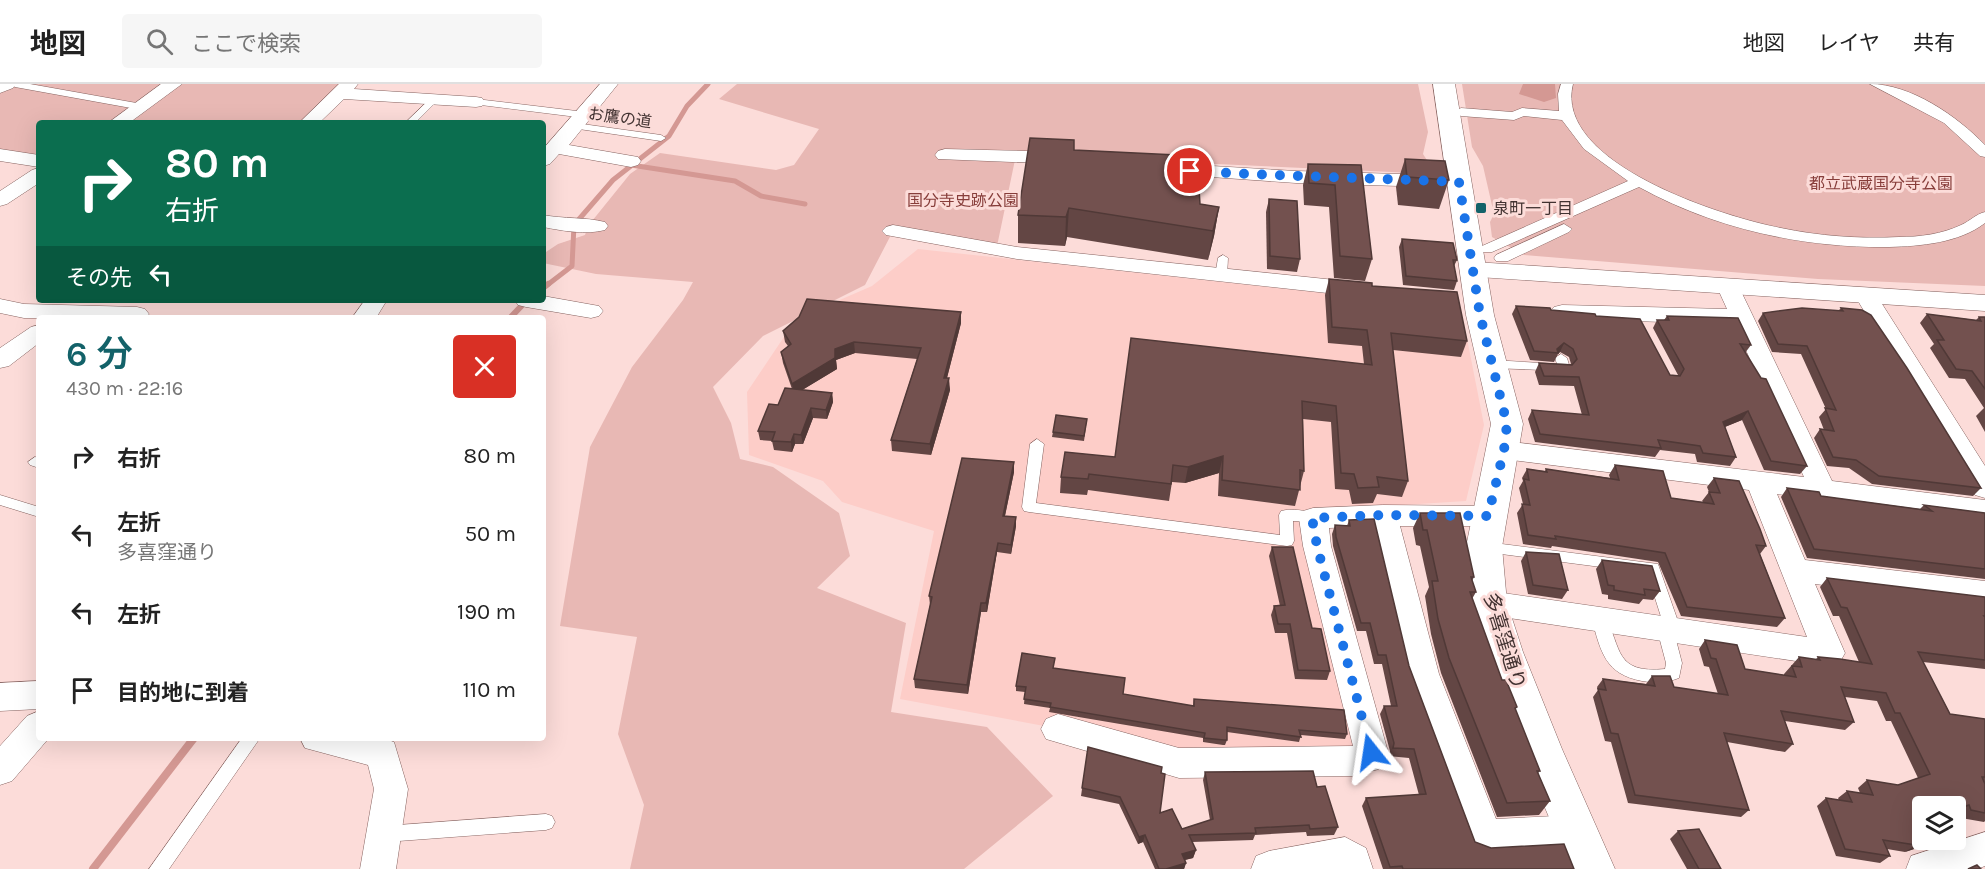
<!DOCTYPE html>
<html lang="ja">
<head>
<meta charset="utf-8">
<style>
	:root { --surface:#fff; --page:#f6f6f6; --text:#222; --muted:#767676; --line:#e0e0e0; --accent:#136269 }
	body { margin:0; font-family:Karla,"Noto Sans JP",sans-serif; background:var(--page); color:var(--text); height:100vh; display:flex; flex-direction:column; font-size:22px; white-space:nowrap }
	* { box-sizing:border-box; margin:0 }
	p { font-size:20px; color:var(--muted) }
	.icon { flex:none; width:33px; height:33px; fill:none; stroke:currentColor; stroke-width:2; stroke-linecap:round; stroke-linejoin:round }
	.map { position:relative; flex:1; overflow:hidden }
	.panel { position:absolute; left:36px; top:231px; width:510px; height:426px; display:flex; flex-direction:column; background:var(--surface); border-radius:6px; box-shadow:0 6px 24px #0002 }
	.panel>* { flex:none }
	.hud { position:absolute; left:36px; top:36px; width:510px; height:183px; border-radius:6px; box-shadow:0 6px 24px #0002; background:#0b6e4f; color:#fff; overflow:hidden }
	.fabs { position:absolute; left:1912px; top:712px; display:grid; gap:12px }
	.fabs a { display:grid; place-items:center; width:54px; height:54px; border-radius:6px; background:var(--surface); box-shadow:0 6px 24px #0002; font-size:30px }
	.pin { position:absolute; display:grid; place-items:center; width:51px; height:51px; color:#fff; margin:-26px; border:3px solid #fff; border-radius:50%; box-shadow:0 2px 6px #0007 }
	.me { position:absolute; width:66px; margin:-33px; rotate:345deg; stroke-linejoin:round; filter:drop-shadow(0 0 4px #0008) }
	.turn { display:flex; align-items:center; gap:21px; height:126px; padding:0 30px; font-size:27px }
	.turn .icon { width:78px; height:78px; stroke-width:2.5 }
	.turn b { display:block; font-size:42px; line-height:51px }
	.then { display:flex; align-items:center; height:57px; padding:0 30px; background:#0003; gap:12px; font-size:22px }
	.round { display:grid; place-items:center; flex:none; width:63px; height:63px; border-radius:6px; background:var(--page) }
	.overview { display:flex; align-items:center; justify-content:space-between; height:102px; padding:0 30px }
	h1 { font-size:36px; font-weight:600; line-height:45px; color:var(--accent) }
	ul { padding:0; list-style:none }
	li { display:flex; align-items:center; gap:18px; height:78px; padding:0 30px }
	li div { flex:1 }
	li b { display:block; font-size:22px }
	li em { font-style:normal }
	header { display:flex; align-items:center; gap:36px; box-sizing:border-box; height:84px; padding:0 30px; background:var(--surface); border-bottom:2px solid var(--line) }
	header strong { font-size:28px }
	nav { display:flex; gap:33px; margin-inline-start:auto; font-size:21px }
	.search { width:420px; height:54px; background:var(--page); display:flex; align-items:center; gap:15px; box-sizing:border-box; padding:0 21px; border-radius:6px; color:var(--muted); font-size:22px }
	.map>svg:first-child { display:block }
</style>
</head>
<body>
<header>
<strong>地図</strong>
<div class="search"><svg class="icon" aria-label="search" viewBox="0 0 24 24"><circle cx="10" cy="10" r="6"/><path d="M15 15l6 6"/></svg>ここで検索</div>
<nav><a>地図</a><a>レイヤ</a><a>共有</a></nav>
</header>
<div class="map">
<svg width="1985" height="785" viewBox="0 0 1985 785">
	<rect width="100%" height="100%" fill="#fcdcd9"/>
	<path fill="#fdcdc8" d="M918,165L1461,224L1484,341L1466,417L1306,427L1357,667H1178L900,615L934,447L842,418L823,397L749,371L747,308L796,235L872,202Z"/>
	<g fill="#e8b8b4">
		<path d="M7,0H349L308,39H39V77L0,71V4Z"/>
		<path d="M737,0H1418L1428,48L1423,70L1436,90L1016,71L996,167L893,147L865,201L763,252L713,303L731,339L740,375L773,383L839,429L850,472L817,504L906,539L891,628L987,643L1053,712L964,785H630L644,721L618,650L637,553L560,542L590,363L632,283L683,216L693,198L596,190L543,179V170L558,160L585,151L588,142L630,90L660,69L776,86L794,81L819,45L719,15Z"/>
		<path d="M1462,0H1985V202L1818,195L1524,171L1492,153L1490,138L1494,130L1483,82L1472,63Z"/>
	</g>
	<path fill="#d49893" d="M1523,0H1555L1556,14L1544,18L1519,10Z"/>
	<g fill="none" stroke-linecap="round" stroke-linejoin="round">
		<g stroke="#d49893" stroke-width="5">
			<path d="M631,81L735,97L761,112L805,120"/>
			<path d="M546,202L572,182L574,141L613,96L669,52L687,22L708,0"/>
		</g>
		<g stroke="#d49893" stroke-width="6">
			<path d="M543,204L548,200"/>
			<path d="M510,234L527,216"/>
		</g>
		<path stroke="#d49893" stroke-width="8" d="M93,785L194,654"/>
		<defs>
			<g id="service">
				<path d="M11,0H30L142,20L147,23L142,26L15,3Z"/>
				<path d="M432,13L439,15L415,39H405Z"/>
				<path d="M476,15L585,28L590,31L585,34L473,20L472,18Z"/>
				<path d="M575,39L661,51L666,54L661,57L572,44V40Z"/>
				<path d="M1223,171L1228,174L1227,192L1221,195L1215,192L1218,174Z"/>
				<path d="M1561,270L1567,274L1570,284L1568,287L1492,284L1486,280L1492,276L1557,280L1555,274Z"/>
				<path d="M1037,355L1044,360L1036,419L1280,451L1279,431L1281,427C1292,424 1307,427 1318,430L1320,434L1318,438L1293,437L1294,457L1292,461L1287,462L1029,428L1024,427L1022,423L1030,360Z"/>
				<path d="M35,373L39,374V384L30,381L28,378Z"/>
				<path d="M0,411L39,423V433L0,421Z"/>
				<path d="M1486,458L1658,480L1681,546L1678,550L1675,552L1682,579L1679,594C1666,599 1655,599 1642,597C1605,590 1601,568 1592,536L1595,532L1600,530L1605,532C1622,564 1614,590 1665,585L1666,579L1657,545L1663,539L1647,489L1486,468L1481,467L1479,463L1481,459Z"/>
				<path d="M242,654H260L169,785H149Z"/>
				<path d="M546,730L552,732L555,738L552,744L546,746L385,758L379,756L376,750L379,744L385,742Z"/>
			</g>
			<g id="pedestrian">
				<path d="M1561,0H1573C1553,79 1723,133 1781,144C1819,152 1859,155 1899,153C1920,153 1942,150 1961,141C1970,137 1976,130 1985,128V139C1959,159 1921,162 1889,163C1803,164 1715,145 1639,103L1492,168H1482L1479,165L1482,162L1628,97L1584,65L1562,36L1524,32L1514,36L1461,32L1454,28L1461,24L1512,28L1522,24L1559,27L1558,10Z"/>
				<path d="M1870,0C1911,0 1957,32 1985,61V73L1980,72L1944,39Z"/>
				<path d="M1564,140L1572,145L1569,148L1508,177H1496L1494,174L1496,171Z"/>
			</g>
			<g id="minor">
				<path d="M0,0H16L13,4L0,9Z"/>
				<path d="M161,0H182L129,39H108Z"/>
				<path d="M339,0H358L354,5L476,13L482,14L485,18L482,22L476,23L344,15L319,39H299Z"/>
				<path d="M600,0H618L569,61L638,73L641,77L638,81L631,83L559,70L550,80L543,82V65Z"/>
				<path d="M0,65L39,71V83L0,77Z"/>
				<path d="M945,65L1063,68L1070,70L1073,74L1070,78L1063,80L938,75L935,71L938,67Z"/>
				<path d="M1161,79L1296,87L1434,91L1441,93L1444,97L1441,101L1434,103L1296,99L1154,89L1151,85L1154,81Z"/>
				<path d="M39,84V99L7,120L0,122V107L32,86Z"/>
				<path d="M543,131C564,135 585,133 605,138L608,142L605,146C586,151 563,147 543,143Z"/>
				<path d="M893,141L1017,163L1364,199L1372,201L1375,206L1372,211L1364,213L1017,175L886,151L882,147L886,143Z"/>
				<path d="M1728,196L1736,198L1739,203L1832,397L1985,416V436L1777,410L1805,476L1985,497V521L1815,500L1845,569L1840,578L1829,582L1489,531L1478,528L1474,519L1478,510L1489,507L1807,553L1749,406L1504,375L1495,373L1491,366L1495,359L1504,357L1804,393L1734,240L1562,235L1554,233L1550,228L1554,223L1562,221L1727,225L1717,203L1720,198Z"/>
				<path d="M1866,205L1874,207L1877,212L1985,382V414L1975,411L1855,212L1858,207Z"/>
				<path d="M543,212L599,222L603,227L599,232L591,234L526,223L518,221L515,216H543Z"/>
				<path d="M0,215L24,220L137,223L145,225L149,230L146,234H24L0,229Z"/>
				<path d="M365,216H387L376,234H352Z"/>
				<path d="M39,241V259L9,282L0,284V264L31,243Z"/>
				<path d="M1383,421L1488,422L1498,425L1502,432L1498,439L1488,442H1400L1439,590L1496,735L1576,731L1589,736L1594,748L1589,760L1576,765L1485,770L1472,765L1407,590L1372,442L1329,444L1331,462L1388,668L1379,685L1352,692L1179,694L1046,655L1041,645L1046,635L1058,630L1179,664L1353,662L1303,462L1299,434L1303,427L1313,424Z"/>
				<path d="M39,597V625L0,627V599Z"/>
				<path d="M39,627V654H49L12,697L0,701V662L27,632Z"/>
				<path d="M300,654H382L394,658L408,705L396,785H360L374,705L368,681L305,664Z"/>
				<path d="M1985,748V782L1977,785H1906L1911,772Z"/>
				<path d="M1345,753L1366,764L1373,785H1251L1256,772L1269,767Z"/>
			</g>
			<path id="tertiary" d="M1474,178L1985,211V227L1464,192L1461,186L1464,180Z"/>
			<path id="secondary" d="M1433,0H1455L1494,231L1523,340L1502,463L1507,519L1523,568L1562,665L1615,785H1571L1520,665L1485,568L1471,519L1466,463L1491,340L1466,231Z"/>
		</defs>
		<use href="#service" stroke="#866360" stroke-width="1"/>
		<use href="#pedestrian" stroke="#866360" stroke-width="1"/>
		<use href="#minor" stroke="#866360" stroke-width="1"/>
		<use href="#tertiary" stroke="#866360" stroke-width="1"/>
		<use href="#secondary" stroke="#866360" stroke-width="1"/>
		<use href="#service" fill="#fff" fill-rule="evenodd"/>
		<use href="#pedestrian" fill="#fff" fill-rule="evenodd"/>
		<use href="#minor" fill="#fff" fill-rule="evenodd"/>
		<use href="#tertiary" fill="#fff" fill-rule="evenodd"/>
		<use href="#secondary" fill="#fff" fill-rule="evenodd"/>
	</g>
	<g fill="#634644">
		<path d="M1074,66L1200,120L1219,123L1214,152L1208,176L1067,153L1065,162L1018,159V131Z"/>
		<path d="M1405,75L1449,96L1439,125L1398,121L1396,103Z"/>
		<path d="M1308,80L1361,81L1372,175L1365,197L1334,194L1329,123L1304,121L1303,101Z"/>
		<path d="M1269,115L1300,175L1297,188L1267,185L1266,128Z"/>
		<path d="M1402,155L1457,176L1454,182L1457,197L1454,206L1403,201L1399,163Z"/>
		<path d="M1329,195L1372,202L1467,257L1461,273L1393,266L1408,397L1402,413L1377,410L1373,419L1352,420L1349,406L1335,405L1331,338L1303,335L1304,387L1295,422L1218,412L1219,389L1185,399L1172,398L1169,417L1088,406L1087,411L1060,409L1061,393L1364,280L1362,262L1328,259L1325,211Z"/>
		<path d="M1516,222L1596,232L1670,291H1678L1653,244L1657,236H1664L1667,232L1751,261L1745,269L1807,382L1800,390L1764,386L1742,336L1725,343L1736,373L1730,382L1697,378L1695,370L1660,366L1655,373L1535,358L1528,335L1532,326L1582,331L1574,302L1539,301L1535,288L1539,279L1571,280L1569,273L1560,268L1558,270L1554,278L1530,276L1512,230Z"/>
		<path d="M1841,224L1981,404L1973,412L1872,400L1849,384L1827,382L1814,354L1820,345L1824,346L1819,333L1826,325L1801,270L1772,268L1758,237L1763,229L1838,227Z"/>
		<path d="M961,228V239L947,294L950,306L931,371L892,367L891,356L917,275L855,269L836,276L837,285L802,306L832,309L833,318L827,335L813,334L803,360H795L792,368L774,366L772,357L760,356L758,347L778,321L792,305L783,279L781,268L788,262L785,258L783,247Z"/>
		<path d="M1927,230L1976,236L1979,233H1985V348L1976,332L1984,324L1965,295L1949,294L1930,264L1934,260L1920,239Z"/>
		<path d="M1087,335L1084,357L1052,353L1053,348Z"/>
		<path d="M1014,378V388L1005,432L1016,442L1011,470L997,468L987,528H981L968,610L915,604L914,595L930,521L929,512Z"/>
		<path d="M1615,381L1671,414L1703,418L1702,417L1709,408L1707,403L1714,394L1766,462L1760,470L1785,534L1777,543L1681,532L1658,478L1552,462L1551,464L1523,460L1517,429L1523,420L1519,404L1523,397L1522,394L1527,385L1545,387L1546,385L1610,394L1609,391Z"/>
		<path d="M1787,404L1821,412L1920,425L1924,421L1985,429V495L1807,474L1781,413Z"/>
		<path d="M1420,429L1474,493L1472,497L1476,508L1472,515L1502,596L1517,623L1515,626L1540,687L1538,689L1550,717L1539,731L1497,733L1441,589L1431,550L1425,512L1429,503L1420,462L1416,461L1413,444Z"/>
		<path d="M1349,436L1409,582L1475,758L1491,764L1574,785H1383L1362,722L1366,714L1419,711L1409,674L1388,672L1390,667L1380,630L1384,622H1391L1382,580H1374L1366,547H1357L1333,462L1332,450L1335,441L1347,442Z"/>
		<path d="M1272,463L1312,544L1330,587L1327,596L1295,595L1287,549H1275L1271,531L1274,522H1280L1269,472Z"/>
		<path d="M1526,468L1568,506L1562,515L1528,510L1521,477Z"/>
		<path d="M1602,476L1660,507L1653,516L1643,515L1639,520L1608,515V511L1602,510L1596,485Z"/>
		<path d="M1827,494L1985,513V585L1923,578L1950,630L1985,635V737L1984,738L1961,734L1958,728L1956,729V723H1923V756L1935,758L1905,768L1887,765L1890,772L1880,779L1836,772L1817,722L1826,714L1839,716L1838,714L1847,707L1860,709L1858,704L1867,696L1898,701L1918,694L1891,637H1886L1877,617L1845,613L1854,638L1845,646L1785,637L1793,660L1785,668L1727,658L1749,726L1741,733L1628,719L1611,658L1605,657L1593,613L1598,606L1597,603L1603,595L1646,600L1652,592L1674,603L1718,610L1709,583L1704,582L1699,565L1705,556L1745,585L1784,591V590L1799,573L1815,576L1818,573L1859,578L1839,532H1833L1820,503Z"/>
		<path d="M1053,584L1123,610L1193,622L1194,615L1347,650L1345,655L1301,651L1299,658L1227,648V656L1225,661H1223L1203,658V654L1049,628L1050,624L1024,620L1025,608L1016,607V602Z"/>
		<path d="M1088,663L1161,689L1160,729L1182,745L1210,736L1203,696L1205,688L1317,703L1338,743L1334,751L1307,752L1306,748L1255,751L1253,756L1192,758L1196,766L1193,774L1185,776L1186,779L1184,785H1155L1143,758L1138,760L1119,720L1081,712Z"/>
		<path d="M1678,747L1721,785H1687L1670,755Z"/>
	</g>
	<g fill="#503937">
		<path d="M1219,123L1214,152L1208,176L1213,147Z"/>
		<path d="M1069,124L1067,153L1065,162L1066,133Z"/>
		<path d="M961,228V239L944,305V294Z"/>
		<path d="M854,258L855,269L836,276L837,285L794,311L792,300L835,265Z"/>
		<path d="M1564,259L1560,268L1558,270L1557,265Z"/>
		<path d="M949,294L950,306L931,371L930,360Z"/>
		<path d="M832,309L833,318L827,335L826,326Z"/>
		<path d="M811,324L813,334L803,360L801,351Z"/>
		<path d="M1748,327L1742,336L1717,346L1723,338Z"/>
		<path d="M794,350L795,360L792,368L791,358Z"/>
		<path d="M1223,372L1219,389L1185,399L1188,383Z"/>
		<path d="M1014,378V388L1003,441V432Z"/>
		<path d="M1016,433V442L1011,470V461Z"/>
		<path d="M998,459L997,468L987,528L986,519Z"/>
		<path d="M981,519V528L968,610L967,601Z"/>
		<path d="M1969,721L1958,728L1956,729V725Z"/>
		<path d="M1145,751L1143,758L1138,760L1139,753Z"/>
		<path d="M1930,756H1938L1935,758L1905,768L1916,761Z"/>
		<path d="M1196,766L1193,774L1180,777L1182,770Z"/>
		<path d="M1186,779L1184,785H1166Z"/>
	</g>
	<g fill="#73514f" stroke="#503937" stroke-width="1.5">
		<path d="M1030,54L1074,56V66L1197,72L1200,120L1219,123L1213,147L1069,124L1066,133L1018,131Z"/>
		<path d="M1405,75L1445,77L1449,96L1407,93Z"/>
		<path d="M1308,80L1361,81L1372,175L1340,172L1335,101L1309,99Z"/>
		<path d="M1269,115L1297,117L1300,175L1270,172Z"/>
		<path d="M1402,155L1453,159L1457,176H1453L1457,197L1406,192Z"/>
		<path d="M1329,195L1372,199V202L1457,208L1467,257L1391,249L1408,397L1377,393L1379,403L1358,404L1354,390L1341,389L1336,322L1302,317L1304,387L1300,386V406L1222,396L1223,372L1188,383L1173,381L1171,400L1089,390L1088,395L1061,393L1065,368L1115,373L1131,254L1372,281L1367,246L1332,243Z"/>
		<path d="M807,215L961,228L944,294H949L930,360L891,356L921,264L854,258L835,265V274L792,300L781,268L791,260L783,247L799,233Z"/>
		<path d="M1516,222L1550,224L1551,226L1595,230L1596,232L1640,235L1670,291L1680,292L1684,285L1657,236H1669L1667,232L1738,234L1751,261L1740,260L1761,294L1766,295L1807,382L1771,377L1748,327L1723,338L1736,373L1703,369L1700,362L1658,356L1661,364L1540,350L1532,326L1589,331L1579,293L1544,292L1539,279L1572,281L1577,275L1573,265L1564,259L1557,265L1558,269L1534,267Z"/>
		<path d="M1802,224L1843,227L1841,224L1862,226L1871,231L1907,284L1981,404L1879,392L1856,376L1833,373L1820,345L1834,347L1825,324L1836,326L1807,262L1778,260L1763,229Z"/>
		<path d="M1927,230L1981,237L1979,233H1985V305L1972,287L1956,285L1937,256H1944Z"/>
		<path d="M785,304L832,309L826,326L811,324L801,351L794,350L791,358L772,357L775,348L758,347L769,320L778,321Z"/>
		<path d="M1056,331L1087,335L1084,352L1053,348Z"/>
		<path d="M962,374L1014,378L1003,432L1016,433L1011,461L998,459L986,519H981L967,601L914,595L932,513L929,512Z"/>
		<path d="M1615,381L1663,387L1671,414L1714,420L1709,408L1720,409L1714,394L1739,397L1760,445L1766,462L1756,461L1785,534L1687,523L1665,469L1555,452L1556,455L1528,451L1522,420L1530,421L1524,395L1529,396L1527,385L1547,388L1546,385L1619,396Z"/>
		<path d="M1787,404L1819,408L1821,412L1932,427L1924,421L1985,429V485L1814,465Z"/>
		<path d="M1420,429H1460L1474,493H1471L1476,508H1470L1502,596H1506L1517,623L1515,624L1540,687H1537L1550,717L1507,719L1449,574L1438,535L1432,497H1438L1427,446H1423Z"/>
		<path d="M1374,435L1409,582L1475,758L1491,764L1564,760L1574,785H1403L1402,782L1390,783L1366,714L1426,710L1414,665L1393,664L1394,659L1384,622H1397L1386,571H1378L1370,539H1361L1336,453L1335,441L1350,442L1349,436Z"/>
		<path d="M1272,463H1293L1312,544L1321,545L1330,587L1298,586L1290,540H1278L1274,522L1285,521Z"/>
		<path d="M1526,468L1559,470L1568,506L1533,501Z"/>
		<path d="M1602,476L1652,482L1660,507L1644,505L1645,511L1614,506V502L1608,501Z"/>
		<path d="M1827,494L1985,513V532H1984L1985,533V576L1918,568L1950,630L1985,635V693H1982L1985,700V729L1971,726L1969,721L1956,725V723H1923L1918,722L1923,728V756H1930L1916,761L1883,756L1890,772L1845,765L1826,714L1852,718L1847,707L1873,711L1867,696L1898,701L1930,690L1900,629H1895L1886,609L1841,603L1854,638L1781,627L1793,660L1724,649L1749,726L1635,711L1618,650L1611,649L1598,605L1606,606L1603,595L1655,602L1652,592H1670L1674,603L1728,611L1716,575L1711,574L1705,556L1737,561L1745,585L1796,593L1792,582L1802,583L1799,573L1820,576L1818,573L1840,575L1872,580L1847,524L1841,523Z"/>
		<path d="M1022,569L1055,574L1053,584L1125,594L1123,610L1194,622V615L1344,626L1347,650L1299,646L1301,653L1227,643V656H1224L1204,654L1205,649L1050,623L1051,619L1024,615L1026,603L1016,602Z"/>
		<path d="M1088,663L1162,683L1161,689L1165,690L1160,729L1172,725L1182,745L1213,735L1205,688L1313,687L1317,703L1325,702L1338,743L1310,745L1309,741L1255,744L1256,749L1189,751L1196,766L1182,770L1186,779L1166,785H1159L1145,751L1139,753L1120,713L1082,704Z"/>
		<path d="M1699,745L1721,785H1699L1678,747Z"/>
		<path d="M1977,781L1981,785H1968Z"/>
	</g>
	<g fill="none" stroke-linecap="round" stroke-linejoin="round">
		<path stroke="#1a73e8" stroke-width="10" stroke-dasharray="0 18" d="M1190,87C1280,92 1369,94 1459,98L1480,231L1507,340L1504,366L1488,432L1383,431L1312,434L1317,462L1371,668"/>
	</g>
	<rect fill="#136269" stroke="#fcdcd9" stroke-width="2" x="1475" y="118" width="12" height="12" rx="3"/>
	<g text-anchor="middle" stroke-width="6" stroke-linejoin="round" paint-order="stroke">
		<g font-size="16" fill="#423231" stroke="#fcdcd9">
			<text transform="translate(620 33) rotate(8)" y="6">お鷹の道</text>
		</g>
		<g font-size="16" fill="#873d3a" stroke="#fcdcd9">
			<text x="1881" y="105">都立武蔵国分寺公園</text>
			<text x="963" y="122">国分寺史跡公園</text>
		</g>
		<g font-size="16" fill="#423231" stroke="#fcdcd9" text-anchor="start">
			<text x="1493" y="130">泉町一丁目</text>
		</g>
		<g font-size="20" fill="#423231" stroke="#fcdcd9">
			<text transform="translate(1505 557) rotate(73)" y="7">多喜窪通り</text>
		</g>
	</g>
</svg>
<div class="fabs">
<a><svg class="icon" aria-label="layers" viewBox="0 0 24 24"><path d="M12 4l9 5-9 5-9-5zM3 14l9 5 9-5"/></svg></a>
</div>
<div class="pin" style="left:1190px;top:87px;background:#d93025"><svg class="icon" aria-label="arrive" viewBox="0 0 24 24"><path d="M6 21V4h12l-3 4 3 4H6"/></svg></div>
<svg class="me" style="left:1371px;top:668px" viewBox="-20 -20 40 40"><path d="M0-17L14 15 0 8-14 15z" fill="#1a73e8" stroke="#fff" stroke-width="4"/></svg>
<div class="hud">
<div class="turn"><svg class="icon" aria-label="right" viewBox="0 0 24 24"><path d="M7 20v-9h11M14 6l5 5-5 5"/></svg><div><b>80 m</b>右折</div></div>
<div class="then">その先<svg class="icon" aria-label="left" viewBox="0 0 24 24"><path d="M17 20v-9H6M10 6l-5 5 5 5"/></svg></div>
</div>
<section class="panel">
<div class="overview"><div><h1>6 分</h1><p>430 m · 22:16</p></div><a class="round" style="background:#d93025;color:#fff"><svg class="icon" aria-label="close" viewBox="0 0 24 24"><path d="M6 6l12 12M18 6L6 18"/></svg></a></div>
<ul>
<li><svg class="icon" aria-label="right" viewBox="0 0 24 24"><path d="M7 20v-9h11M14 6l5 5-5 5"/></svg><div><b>右折</b></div><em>80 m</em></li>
<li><svg class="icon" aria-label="left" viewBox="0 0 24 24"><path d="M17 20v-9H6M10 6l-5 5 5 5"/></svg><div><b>左折</b><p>多喜窪通り</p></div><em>50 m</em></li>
<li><svg class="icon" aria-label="left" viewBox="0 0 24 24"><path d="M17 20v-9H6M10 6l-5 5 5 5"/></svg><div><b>左折</b></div><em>190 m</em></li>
<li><svg class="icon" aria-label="arrive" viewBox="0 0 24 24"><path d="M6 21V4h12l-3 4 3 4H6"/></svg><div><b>目的地に到着</b></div><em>110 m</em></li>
</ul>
</section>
</div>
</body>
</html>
